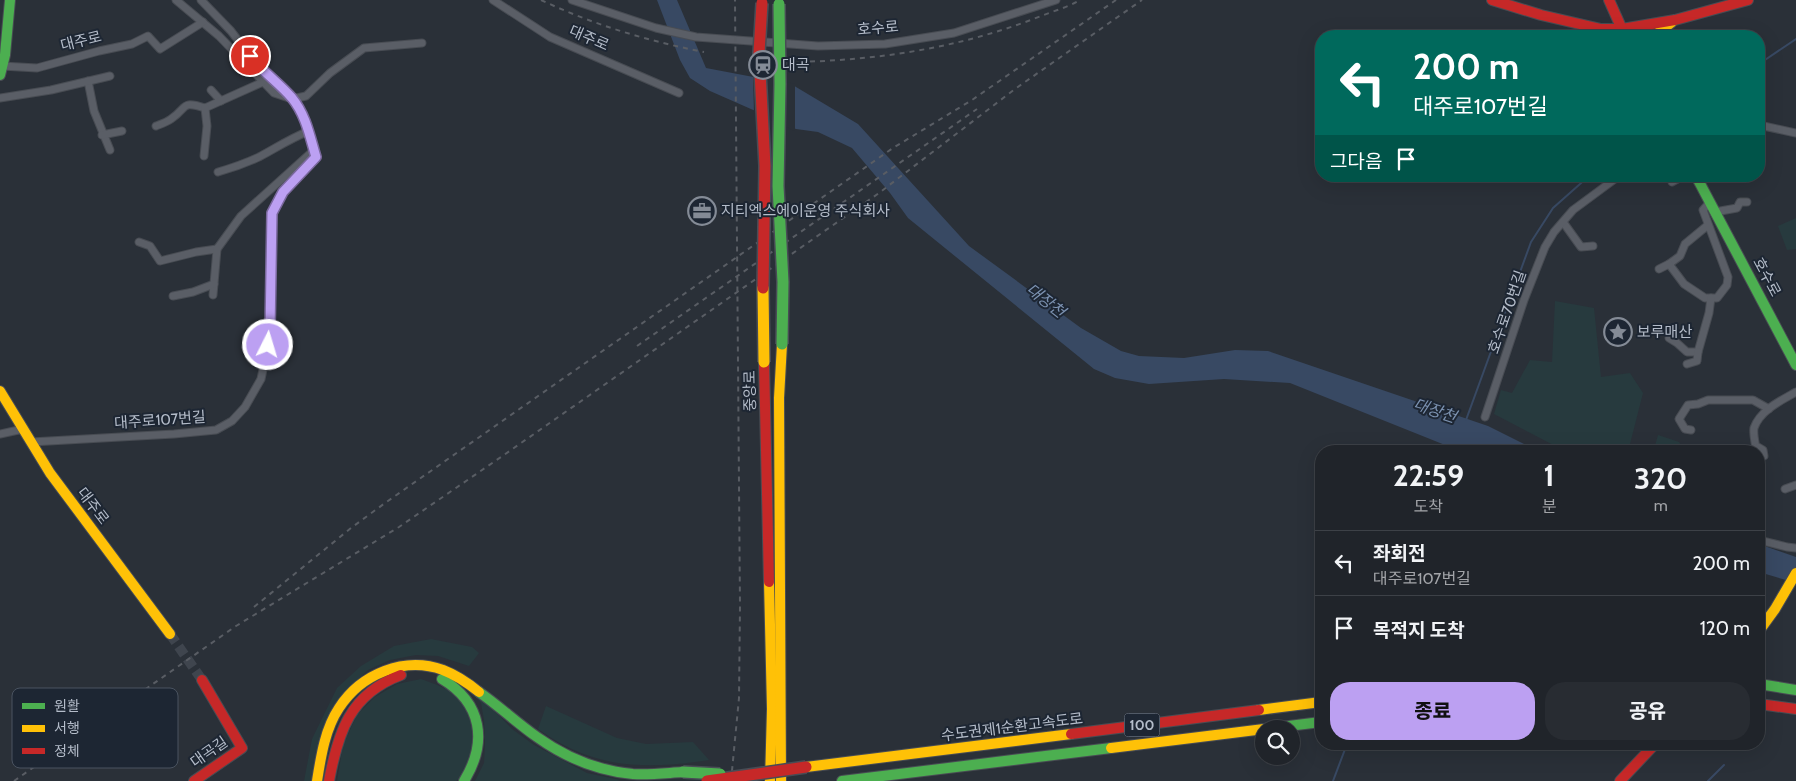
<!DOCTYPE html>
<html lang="ko">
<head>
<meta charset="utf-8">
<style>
	:root { --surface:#20242a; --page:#282c32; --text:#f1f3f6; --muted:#a2a4a8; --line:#3d4147; --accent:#bca0f2 }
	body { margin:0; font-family:Cabin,"Noto Sans KR",sans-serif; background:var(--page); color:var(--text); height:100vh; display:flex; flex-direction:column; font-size:19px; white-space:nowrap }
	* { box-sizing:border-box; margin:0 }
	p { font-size:16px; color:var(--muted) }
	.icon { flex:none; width:28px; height:28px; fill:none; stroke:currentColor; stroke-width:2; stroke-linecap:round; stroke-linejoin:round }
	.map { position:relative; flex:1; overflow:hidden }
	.sheet { position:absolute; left:1315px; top:445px; width:450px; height:305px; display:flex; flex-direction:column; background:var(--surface); border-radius:20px; box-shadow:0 5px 20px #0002,0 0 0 1px var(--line) }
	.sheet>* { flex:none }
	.guide { position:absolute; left:1315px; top:30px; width:450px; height:152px; border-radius:20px; box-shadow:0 5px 20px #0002,0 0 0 1px var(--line); background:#00695c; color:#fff; overflow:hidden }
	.tools { position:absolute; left:1255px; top:720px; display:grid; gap:10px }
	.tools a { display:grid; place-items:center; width:45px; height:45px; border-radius:50%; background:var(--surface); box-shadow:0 5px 20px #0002,0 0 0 1px var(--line); font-size:25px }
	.pin { position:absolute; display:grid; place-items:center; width:42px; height:42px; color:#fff; margin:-21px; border:2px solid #fff; border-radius:50%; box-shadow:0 1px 5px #0007 }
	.me { position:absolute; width:55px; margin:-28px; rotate:5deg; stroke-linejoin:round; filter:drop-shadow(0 0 4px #0008) }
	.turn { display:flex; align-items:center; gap:18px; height:105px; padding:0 15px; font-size:22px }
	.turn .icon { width:65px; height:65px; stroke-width:2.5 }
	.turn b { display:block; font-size:35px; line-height:42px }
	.then { display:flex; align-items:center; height:48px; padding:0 15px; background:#0003; gap:10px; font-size:19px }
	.eta { display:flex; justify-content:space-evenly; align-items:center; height:85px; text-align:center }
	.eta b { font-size:30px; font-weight:800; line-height:35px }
	.button { display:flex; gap:10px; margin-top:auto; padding:10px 15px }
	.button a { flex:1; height:58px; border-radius:20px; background:var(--accent); color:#111; font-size:20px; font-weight:800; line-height:58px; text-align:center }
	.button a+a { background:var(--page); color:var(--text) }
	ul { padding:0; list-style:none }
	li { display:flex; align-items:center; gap:15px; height:65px; padding:0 15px; border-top:1px solid var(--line) }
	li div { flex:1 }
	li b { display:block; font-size:19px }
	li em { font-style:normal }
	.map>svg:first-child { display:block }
</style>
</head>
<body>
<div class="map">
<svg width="1796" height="781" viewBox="0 0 1796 781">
	<rect width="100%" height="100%" fill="#2a3038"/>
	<g fill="#273a3e">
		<path d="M1796,218V249L1787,250L1778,226Z"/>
		<path d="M1555,301L1594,308L1601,377L1630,373L1643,393L1630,444L1654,449L1658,435L1679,442L1685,451H1565L1494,414L1501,390L1512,393L1530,360L1552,362Z"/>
		<path d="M431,639L472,647L479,653L469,666L438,656L416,655L390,660L368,670L351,686L314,781H304L312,739L337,688L361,666L394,646Z"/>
		<path d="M421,679C434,684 449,688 459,698C475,714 478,755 465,774C463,777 459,779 456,781H337L343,745L357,715L375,697L397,684Z"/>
		<path d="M468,689L493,709L512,729L534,745L587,773L620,780L617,781H475L484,763L485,743L484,720L481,703Z"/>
		<path d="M546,706L617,738L646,744L693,742L709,760C644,770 593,769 538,729Z"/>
	</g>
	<g fill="#384963">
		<path d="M657,0H677L706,68L791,84L858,124L969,246L1081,328L1121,351L1139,356L1184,358L1235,350L1268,351L1488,426L1538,451H1460L1290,383L1224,379L1149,384L1115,378L1094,369L908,218L890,193L852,148L818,132L796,129L710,91L690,78L680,60Z"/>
		<path d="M1759,544L1796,557V583L1759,572Z"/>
	</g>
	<path fill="#2a3038" d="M753,75L795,84V131L754,113Z"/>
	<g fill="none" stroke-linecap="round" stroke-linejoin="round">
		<g stroke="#384963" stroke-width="2">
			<path d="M1759,64L1796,39"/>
			<path d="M1466,420L1531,242L1553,208L1589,176"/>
			<path d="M1333,781L1347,744"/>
			<path d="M1708,781L1724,765"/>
		</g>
		<path stroke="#3f454e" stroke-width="10" stroke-dasharray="10 5" stroke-linecap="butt" d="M170,634L202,680"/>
		<defs>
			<g id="street">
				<path d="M176,0L219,36L274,93L292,99L306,96L330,73L364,48L422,43"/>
				<path d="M493,0L550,37L679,93"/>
				<path d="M572,0L656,28L696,37L818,46L885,44L954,33L1056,0"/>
				<path d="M2,66L37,68L99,51L132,44L148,36L160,49L203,22"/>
				<path d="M88,81L94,111L110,150"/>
				<path d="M211,90L221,101"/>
				<path d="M0,98L51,90L110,76"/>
				<path d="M1759,125L1796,133"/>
				<path d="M156,126C161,124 167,122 171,119C188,108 180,100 205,108L263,82"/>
				<path d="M102,135L122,131"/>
				<path d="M204,156L207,126L205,108"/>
				<path d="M218,172C232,168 246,163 259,157C276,148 291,138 309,131"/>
				<path d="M1672,182L1683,176"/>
				<path d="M1715,212L1737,208L1740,202H1747"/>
				<path d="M1563,222L1581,247L1593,246"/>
				<path d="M1708,225L1685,244L1680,256L1669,264L1684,284L1705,298H1717L1727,285L1728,277L1703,210L1710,202"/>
				<path d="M139,242L150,246L160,261L196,252L217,249"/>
				<path d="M1659,269L1669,264"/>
				<path d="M213,295L217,249L241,216L314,150"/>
				<path d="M173,296L193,292L214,284"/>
				<path d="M1669,338L1677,343L1687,352H1698L1709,313L1711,298"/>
				<path d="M1687,364L1697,361L1698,352"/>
				<path d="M1485,417L1524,300L1545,247L1554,232L1573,210L1619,176"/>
				<path d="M1691,430L1685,429L1679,419L1688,405L1698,404L1708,400H1753L1769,409"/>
				<path d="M0,434L23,429"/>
				<path d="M31,442L174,434L216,430L232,421L245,407L261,379L265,360L270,329L272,213L283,192L316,157L306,121L292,99L260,69L231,31L201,0"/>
				<path d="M1756,448C1755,442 1753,434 1754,428C1760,410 1782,400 1796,392"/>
				<path d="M1753,451L1758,447L1763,450L1764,456L1759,459"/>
				<path d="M1785,489L1796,485"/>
				<path d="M1759,540L1787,547L1796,548"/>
			</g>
			<g id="fast">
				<path d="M0,75L5,55L10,0"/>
				<path d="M1696,176L1796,365"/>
				<path d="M442,679C482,703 488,742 464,781"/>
				<path d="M1759,684L1796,690"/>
				<path d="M479,692C499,706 517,723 537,737C565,757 599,771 633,774C650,775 666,773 683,772"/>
				<path d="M1264,729L1321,722"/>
				<path d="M842,781L1111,748"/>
			</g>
			<g id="slow">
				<path d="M1654,36L1672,22"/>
				<path d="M0,391L50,473L170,634"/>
				<path d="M769,582L772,709L770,781"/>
				<path d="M1759,631L1775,609L1796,573"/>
				<path d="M1259,710L1321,702"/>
				<path d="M1111,748L1264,729"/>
				<path d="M806,767L1071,734"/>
				<path d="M317,781C321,756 325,729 339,708C361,674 404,656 443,670C456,675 468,683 479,692"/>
				<path d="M781,781L779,398L782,344"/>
			</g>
			<g id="jam">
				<path d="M1492,0L1541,15L1601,29H1622L1675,20L1748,0"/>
				<path d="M1609,0L1625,36"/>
				<path d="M764,362L769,582"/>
				<path d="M1759,704L1796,709"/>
				<path d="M1071,734L1259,710"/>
				<path d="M194,781L242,748L202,680"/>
				<path d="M329,781C338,732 350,694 401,675"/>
				<path d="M1620,781L1655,744"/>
			</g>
		</defs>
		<use href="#street" stroke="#484c53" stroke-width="9"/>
		<use href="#fast" stroke="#484c53" stroke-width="12"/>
		<use href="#slow" stroke="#484c53" stroke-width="12"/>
		<use href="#jam" stroke="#484c53" stroke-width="12"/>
		<use href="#street" stroke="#5a5e66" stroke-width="7"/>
		<use href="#fast" stroke="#4caf50" stroke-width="10"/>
		<use href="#slow" stroke="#ffc107" stroke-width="10"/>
		<use href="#jam" stroke="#c62828" stroke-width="10"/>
		<g stroke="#595d64" stroke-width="2" stroke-dasharray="5 5" stroke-linecap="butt">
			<path d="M541,0C594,25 648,41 704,52"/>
			<path d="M790,62C875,61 961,48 1041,16C1054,11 1068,7 1080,0"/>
			<path d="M637,346L977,109"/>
			<path d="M254,607L351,528L385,503L893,148L972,100L1116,0"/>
			<path d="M14,781L236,626L399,527L501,457L879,193L1015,89L1142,0"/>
			<path d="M731,781L739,698L740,606L735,0"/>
		</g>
		<defs>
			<g id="fast-bridge">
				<path d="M779,4L780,84L778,186L783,282L782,344"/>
				<path d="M683,772L720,774"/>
			</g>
			<path id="slow-bridge" d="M763,288L764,362"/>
			<g id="jam-bridge">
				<path d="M762,3L759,53L765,166L763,288"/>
				<path d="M707,781L806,767"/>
			</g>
		</defs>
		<use href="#fast-bridge" stroke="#484c55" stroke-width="14" stroke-linecap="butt"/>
		<use href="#slow-bridge" stroke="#484c55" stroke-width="14" stroke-linecap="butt"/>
		<use href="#jam-bridge" stroke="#484c55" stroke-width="14" stroke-linecap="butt"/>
		<use href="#fast-bridge" stroke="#4caf50" stroke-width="11"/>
		<use href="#slow-bridge" stroke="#ffc107" stroke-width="11"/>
		<use href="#jam-bridge" stroke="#c62828" stroke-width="11"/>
	</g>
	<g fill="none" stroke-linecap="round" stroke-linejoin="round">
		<defs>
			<path id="route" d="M250,56C263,72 279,83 292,98C306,115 310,137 316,157L283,192L272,213L270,330L268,345"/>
		</defs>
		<use href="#route" stroke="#7a689d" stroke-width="12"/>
		<use href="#route" stroke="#bca0f2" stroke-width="9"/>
	</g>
	<defs>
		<symbol id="station-ring" viewBox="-11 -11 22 22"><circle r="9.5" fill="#1d2633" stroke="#848b96" stroke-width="1.5"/><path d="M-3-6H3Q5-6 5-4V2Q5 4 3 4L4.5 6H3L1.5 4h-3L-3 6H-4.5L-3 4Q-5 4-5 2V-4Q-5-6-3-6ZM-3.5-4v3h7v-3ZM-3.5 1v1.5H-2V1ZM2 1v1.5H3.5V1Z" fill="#848b96"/></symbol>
		<symbol id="office-ring" viewBox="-11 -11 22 22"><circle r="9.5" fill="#1d2633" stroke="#848b96" stroke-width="1.5"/><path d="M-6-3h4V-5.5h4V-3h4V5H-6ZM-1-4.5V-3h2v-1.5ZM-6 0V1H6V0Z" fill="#848b96"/></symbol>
		<symbol id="sight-ring" viewBox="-11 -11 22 22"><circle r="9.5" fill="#1d2633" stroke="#848b96" stroke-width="1.5"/><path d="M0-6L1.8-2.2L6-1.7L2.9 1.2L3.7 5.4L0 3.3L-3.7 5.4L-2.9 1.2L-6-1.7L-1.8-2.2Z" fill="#848b96"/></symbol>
	</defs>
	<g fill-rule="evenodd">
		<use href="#station-ring" x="747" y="49" width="32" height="32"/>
		<use href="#office-ring" x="686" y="195" width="32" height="32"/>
		<use href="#sight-ring" x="1602" y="316" width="32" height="32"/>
	</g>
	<g text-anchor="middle" stroke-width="4" stroke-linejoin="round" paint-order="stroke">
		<rect fill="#1d2633" stroke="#878f9c" stroke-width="1" x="1124.5" y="713.5" width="35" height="23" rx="4"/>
		<g font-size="14" font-weight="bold" fill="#b4bcc9">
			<text x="1142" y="730">100</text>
		</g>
		<g font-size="15" fill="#b4bcc9" stroke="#1d2633">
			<text transform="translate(878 28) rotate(-5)" y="5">호수로</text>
			<text transform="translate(589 38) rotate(23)" y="5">대주로</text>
			<text transform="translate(81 41) rotate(-14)" y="5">대주로</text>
			<text transform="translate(1767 277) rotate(62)" y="5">호수로</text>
			<text transform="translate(1507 312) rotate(-71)" y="5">호수로70번길</text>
			<text transform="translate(750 391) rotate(-91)" y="5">중앙로</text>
			<text transform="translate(160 420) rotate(-4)" y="5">대주로107번길</text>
			<text transform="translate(93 506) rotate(53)" y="5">대주로</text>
			<text transform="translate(1012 727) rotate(-7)" y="5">수도권제1순환고속도로</text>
			<text transform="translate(209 752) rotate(-35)" y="5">대곡길</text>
		</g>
		<g font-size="15" fill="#b4bcc9" stroke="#1d2633" text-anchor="start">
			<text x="782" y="70">대곡</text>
			<text x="721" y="216">지티엑스에이운영 주식회사</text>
			<text x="1637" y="337">보루매산</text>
		</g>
		<g font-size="16" font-style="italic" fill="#7c92b1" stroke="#1d2633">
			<text transform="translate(1046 300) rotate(38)" y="6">대장천</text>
			<text transform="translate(1435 410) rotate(19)" y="6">대장천</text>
		</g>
	</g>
	<rect x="12" y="688" width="166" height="80" rx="8" fill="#1d2633" stroke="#4a5360" stroke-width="1"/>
	<rect x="22" y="703" width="23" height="6" fill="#4caf50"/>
	<rect x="22" y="725" width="23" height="7" fill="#ffc107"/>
	<rect x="22" y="748" width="23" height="6" fill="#c62828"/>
	<g font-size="14" fill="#b4bcc9">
		<text x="54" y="711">원활</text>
		<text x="54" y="733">서행</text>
		<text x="54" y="756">정체</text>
	</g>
</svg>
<div class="tools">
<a><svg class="icon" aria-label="search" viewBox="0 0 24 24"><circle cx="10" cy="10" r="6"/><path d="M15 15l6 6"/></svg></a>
</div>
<div class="pin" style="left:250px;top:56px;background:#d93025"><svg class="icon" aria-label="arrive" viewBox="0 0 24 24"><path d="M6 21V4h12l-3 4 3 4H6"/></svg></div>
<svg class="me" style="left:268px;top:345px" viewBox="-20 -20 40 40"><circle r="17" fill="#bca0f2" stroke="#fff" stroke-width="3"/><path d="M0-11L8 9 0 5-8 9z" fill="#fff"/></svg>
<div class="guide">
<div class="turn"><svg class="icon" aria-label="left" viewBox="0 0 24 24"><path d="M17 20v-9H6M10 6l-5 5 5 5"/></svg><div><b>200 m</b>대주로107번길</div></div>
<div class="then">그다음<svg class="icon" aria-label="arrive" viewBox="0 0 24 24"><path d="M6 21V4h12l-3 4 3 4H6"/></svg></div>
</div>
<section class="sheet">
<div class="eta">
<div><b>22:59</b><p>도착</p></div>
<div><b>1</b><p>분</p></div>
<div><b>320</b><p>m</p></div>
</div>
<ul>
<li><svg class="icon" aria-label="left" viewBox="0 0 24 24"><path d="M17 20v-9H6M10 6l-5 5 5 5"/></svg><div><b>좌회전</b><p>대주로107번길</p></div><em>200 m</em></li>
<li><svg class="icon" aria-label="arrive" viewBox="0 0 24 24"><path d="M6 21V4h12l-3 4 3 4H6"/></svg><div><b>목적지 도착</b></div><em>120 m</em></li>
</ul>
<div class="button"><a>종료</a><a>공유</a></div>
</section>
</div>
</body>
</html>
